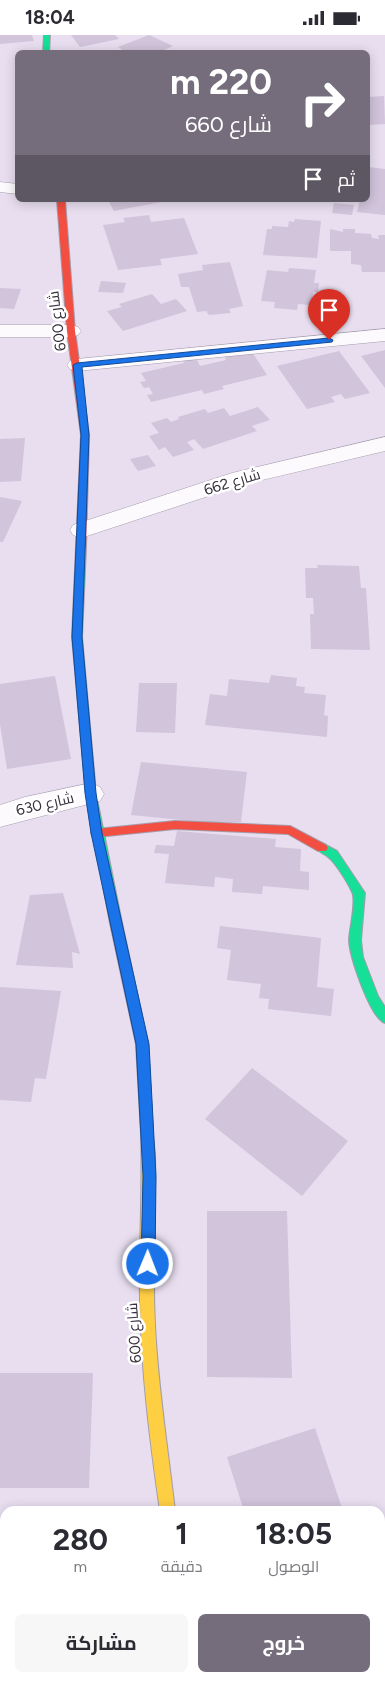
<!DOCTYPE html>
<html lang="ar">
<head>
<meta charset="utf-8">
<style>
	:root { --surface:#fff; --page:#f7f7f7; --text:#2b2b33; --muted:#7c7c81; --accent:#756d7c }
	body { margin:0; font-family:Figtree,Cairo,sans-serif; background:var(--page); color:var(--text); direction:rtl; height:100vh; display:flex; flex-direction:column; font-size:19px; white-space:nowrap }
	* { box-sizing:border-box; margin:0 }
	p { font-size:16px; color:var(--muted) }
	.icon { flex:none; width:28px; height:28px; fill:none; stroke:currentColor; stroke-width:2; stroke-linecap:round; stroke-linejoin:round }
	.map { position:relative; flex:1; overflow:hidden; direction:ltr }
	.side { position:absolute; left:0px; top:1471px; width:385px; height:176px; display:flex; flex-direction:column; background:var(--surface); border-radius:15px 15px 0 0; box-shadow:0 2px 12px #0003; direction:rtl }
	.side>* { flex:none }
	.banner { position:absolute; left:15px; top:15px; width:355px; height:152px; border-radius:8px; box-shadow:0 2px 12px #0003; direction:rtl; background:#756d7c; color:#fff; overflow:hidden }
	.pin { position:absolute; display:grid; place-items:center; width:42px; height:42px; color:#fff; margin:-51px -21px; border-radius:50% 50% 50% 0; rotate:-45deg; box-shadow:0 0 5px #0007 }
	.pin .icon { rotate:45deg }
	.me { position:absolute; width:55px; margin:-28px; rotate:1deg; stroke-linejoin:round; filter:drop-shadow(0 0 4px #0008) }
	.turn { display:flex; align-items:center; gap:18px; height:105px; padding:0 15px; font-size:22px }
	.turn .icon { width:65px; height:65px; stroke-width:2.5 }
	.turn b { display:block; font-size:35px; line-height:42px }
	.then { display:flex; align-items:center; height:48px; padding:0 15px; background:#0003; gap:10px; font-size:19px }
	.eta { display:flex; justify-content:space-evenly; align-items:center; height:85px; text-align:center }
	.eta b { font-size:30px; font-weight:700; line-height:35px }
	.action { display:flex; gap:10px; margin-top:auto; padding:10px 15px }
	.action a { flex:1; height:58px; border-radius:8px; background:var(--accent); color:#fff; font-size:20px; font-weight:700; line-height:58px; text-align:center }
	.action a+a { background:var(--page); color:var(--text) }
	.status { display:flex; justify-content:space-between; align-items:center; height:35px; padding:0 25px; background:var(--surface); direction:ltr }
	.status svg { height:14px; fill:currentColor }
	.map>svg:first-child { display:block }
</style>
</head>
<body>
<div class="status"><b>18:04</b><svg viewBox="0 0 49 12"><path d="M0 12V9h3v3zM5 12V6h3v6zM10 12V3h3v9zM15 12V0h3v12zM26 1h20v11H26zM47 4h2v5h-2z"/></svg></div>
<div class="map">
<svg width="385" height="1647" viewBox="0 0 385 1647">
	<rect width="100%" height="100%" fill="#e8def0"/>
	<g fill="#d1c4db">
		<path d="M0,0H32L34,6L0,9Z"/>
		<path d="M71,0H115L119,4L80,12Z"/>
		<path d="M149,0L173,11L158,18H128L118,12Z"/>
		<path d="M384,61L385,89L368,90V62Z"/>
		<path d="M368,132L385,134V180L357,177L360,165H368Z"/>
		<path d="M108,165H160L161,167L114,176Z"/>
		<path d="M334,168L354,170L352,180L332,178Z"/>
		<path d="M149,180L151,187L184,183L198,219L160,224L162,230L118,235L103,190L125,187L123,183Z"/>
		<path d="M295,184L321,186L317,223L263,220L267,194H272V191L288,192L289,186L294,187Z"/>
		<path d="M330,194L343,197V194H355V198L371,199L372,203L379,204L378,200H385V237H362L361,230L351,229V216H330Z"/>
		<path d="M230,227L243,271L229,274L231,278L209,280L206,276L197,277L189,252H181L178,239L203,235L202,230Z"/>
		<path d="M289,233L316,235L314,248H319L318,257H313L311,270L298,269L297,275L274,273L275,267L261,266L267,235L288,237Z"/>
		<path d="M101,246L126,248L123,258L98,257Z"/>
		<path d="M0,253L21,254L14,274L0,273Z"/>
		<path d="M152,259L161,269L176,264L187,276L123,296L107,276L122,272L119,269Z"/>
		<path d="M250,314L267,340L222,351L224,354L204,359L202,355L151,367L147,360L153,359L149,352L144,353L140,347L146,346L141,338L184,328L183,326L196,323L200,331L226,325L224,320Z"/>
		<path d="M385,315V353L361,321Z"/>
		<path d="M339,316L370,358L345,364L341,359L331,362L335,367L307,374L277,331Z"/>
		<path d="M258,372L270,385L252,391L257,396L203,414L194,404L187,407L194,415L173,422L165,412L159,415L149,401L159,398L151,388L167,383L171,387L179,384L178,382L205,374L208,378L224,373L230,381Z"/>
		<path d="M25,403L21,446L0,447V404Z"/>
		<path d="M148,420L156,431L138,436L130,424Z"/>
		<path d="M0,462L22,466L3,507H0Z"/>
		<path d="M317,530L359,531L361,553H366L370,615L311,614L310,579H314L313,563H306L305,533H318Z"/>
		<path d="M271,640L297,643L296,651L305,652L304,658L326,660L324,680L328,681L327,702L205,690L210,659L227,661L229,644L269,648Z"/>
		<path d="M55,641L71,724L7,734L0,689V649Z"/>
		<path d="M139,648H177L175,698L136,697Z"/>
		<path d="M141,727L247,737L241,787H202L131,780Z"/>
		<path d="M177,796L276,804L275,812L301,814L300,836L309,837V855L263,851L262,859L232,857L233,844L215,842L214,852L165,848L169,819L154,818L156,810L174,811Z"/>
		<path d="M63,858L80,919L72,917L73,933L16,930L30,860Z"/>
		<path d="M220,891L321,903L317,952L334,954L331,981L268,974L269,964L259,963L261,949L227,945L231,915L217,913Z"/>
		<path d="M0,952L61,956L46,1044L35,1043L31,1067L0,1065Z"/>
		<path d="M252,1033L348,1106L302,1161L205,1084Z"/>
		<path d="M207,1176H287L292,1343L207,1342Z"/>
		<path d="M0,1338H93L89,1453H0Z"/>
		<path d="M315,1393L343,1476H244L227,1422Z"/>
		<path d="M0,1515H5V1642H83V1647H0Z"/>
		<path d="M380,1587L385,1601V1647H294L293,1642H380Z"/>
	</g>
	<g fill="none" stroke-linecap="round" stroke-linejoin="round">
		<defs>
			<g id="street">
				<path d="M0,147L18,149V159L0,157Z"/>
				<path d="M0,290H71L78,292L81,296L78,300L71,302H0Z"/>
				<path d="M385,294V306L77,336L70,334L67,330L70,326L77,324Z"/>
				<path d="M385,402V416L245,449L81,503L73,500L70,495L73,490L232,438Z"/>
				<path d="M91,748L100,752L104,759L100,766L0,792V770L25,762Z"/>
			</g>
			<g id="fast">
				<path d="M44,0H50L49,18H43Z"/>
				<path d="M81,509L86,512L82,602L96,759L122,888L120,891L116,893L112,891L110,888L86,759L72,602L76,512Z"/>
				<path d="M322,808L337,816L365,858L361,905L363,922L378,961L385,972V988C370,983 350,922 349,906C349,894 357,866 352,857C348,848 335,827 328,822C324,818 319,818 316,813L318,810Z"/>
				<path d="M186,1642H202L203,1647H187Z"/>
			</g>
			<path id="slow" d="M147,1092L152,1094L155,1119C156,1176 152,1233 155,1290C158,1353 168,1414 175,1476H160C150,1406 141,1336 140,1265C139,1209 143,1154 141,1098L142,1094Z"/>
			<g id="jam">
				<path d="M57,165H65L75,296L89,400L86,512L81,515L76,512L81,400L67,296Z"/>
				<path d="M175,786L290,791L326,810L328,813L326,816H318L288,799L175,794L97,802L93,801L91,798L93,795L97,794Z"/>
				<path d="M116,883L120,885L122,888L148,1009L153,1098L152,1102L147,1104L142,1102L141,1098L136,1009L110,888L112,885Z"/>
			</g>
		</defs>
		<use href="#street" stroke="#a49dab" stroke-width="1"/>
		<use href="#fast" stroke="#a49dab" stroke-width="2"/>
		<use href="#slow" stroke="#a49dab" stroke-width="2"/>
		<use href="#jam" stroke="#a49dab" stroke-width="2"/>
		<use href="#street" fill="#fcfafd" fill-rule="evenodd"/>
		<use href="#fast" fill="#16e098" fill-rule="evenodd"/>
		<use href="#slow" fill="#ffcf43" fill-rule="evenodd"/>
		<use href="#jam" fill="#f24e42" fill-rule="evenodd"/>
	</g>
	<path fill="#1a73e8" stroke="#114b97" d="M329,303L333,305L332,307L82,332L89,400L82,602L96,758L102,798L149,1009L156,1141L155,1229L152,1234L148,1236L143,1234L141,1229L143,1141L136,1009L91,798L85,758L72,602L81,400L73,330L77,328Z"/>
	<g text-anchor="middle" stroke-width="5" stroke-linejoin="round" paint-order="stroke">
		<g font-size="15" fill="#37303d" stroke="#fff">
			<text transform="translate(57 286) rotate(-97)" y="5">شارع 600</text>
			<text transform="translate(232 447) rotate(-17)" y="5">شارع 662</text>
			<text transform="translate(45 769) rotate(-13)" y="5">شارع 630</text>
			<text transform="translate(134 1298) rotate(-94)" y="5">شارع 600</text>
		</g>
	</g>
</svg>
<div class="pin" style="left:329px;top:305px;background:#d93025"><svg class="icon" aria-label="arrive" viewBox="0 0 24 24"><path d="M6 21V4h12l-3 4 3 4H6"/></svg></div>
<svg class="me" style="left:148px;top:1229px" viewBox="-20 -20 40 40"><circle r="17" fill="#1a73e8" stroke="#fff" stroke-width="3"/><path d="M0-11L8 9 0 5-8 9z" fill="#fff"/></svg>
<div class="banner">
<div class="turn"><svg class="icon" aria-label="right" viewBox="0 0 24 24"><path d="M7 20v-9h11M14 6l5 5-5 5"/></svg><div><b>220 m</b>شارع 660</div></div>
<div class="then">ثم<svg class="icon" aria-label="arrive" viewBox="0 0 24 24"><path d="M6 21V4h12l-3 4 3 4H6"/></svg></div>
</div>
<section class="side">
<div class="eta">
<div><b>18:05</b><p>الوصول</p></div>
<div><b>1</b><p>دقيقة</p></div>
<div><b>280</b><p>m</p></div>
</div>
<div class="action"><a>خروج</a><a>مشاركة</a></div>
</section>
</div>
</body>
</html>
